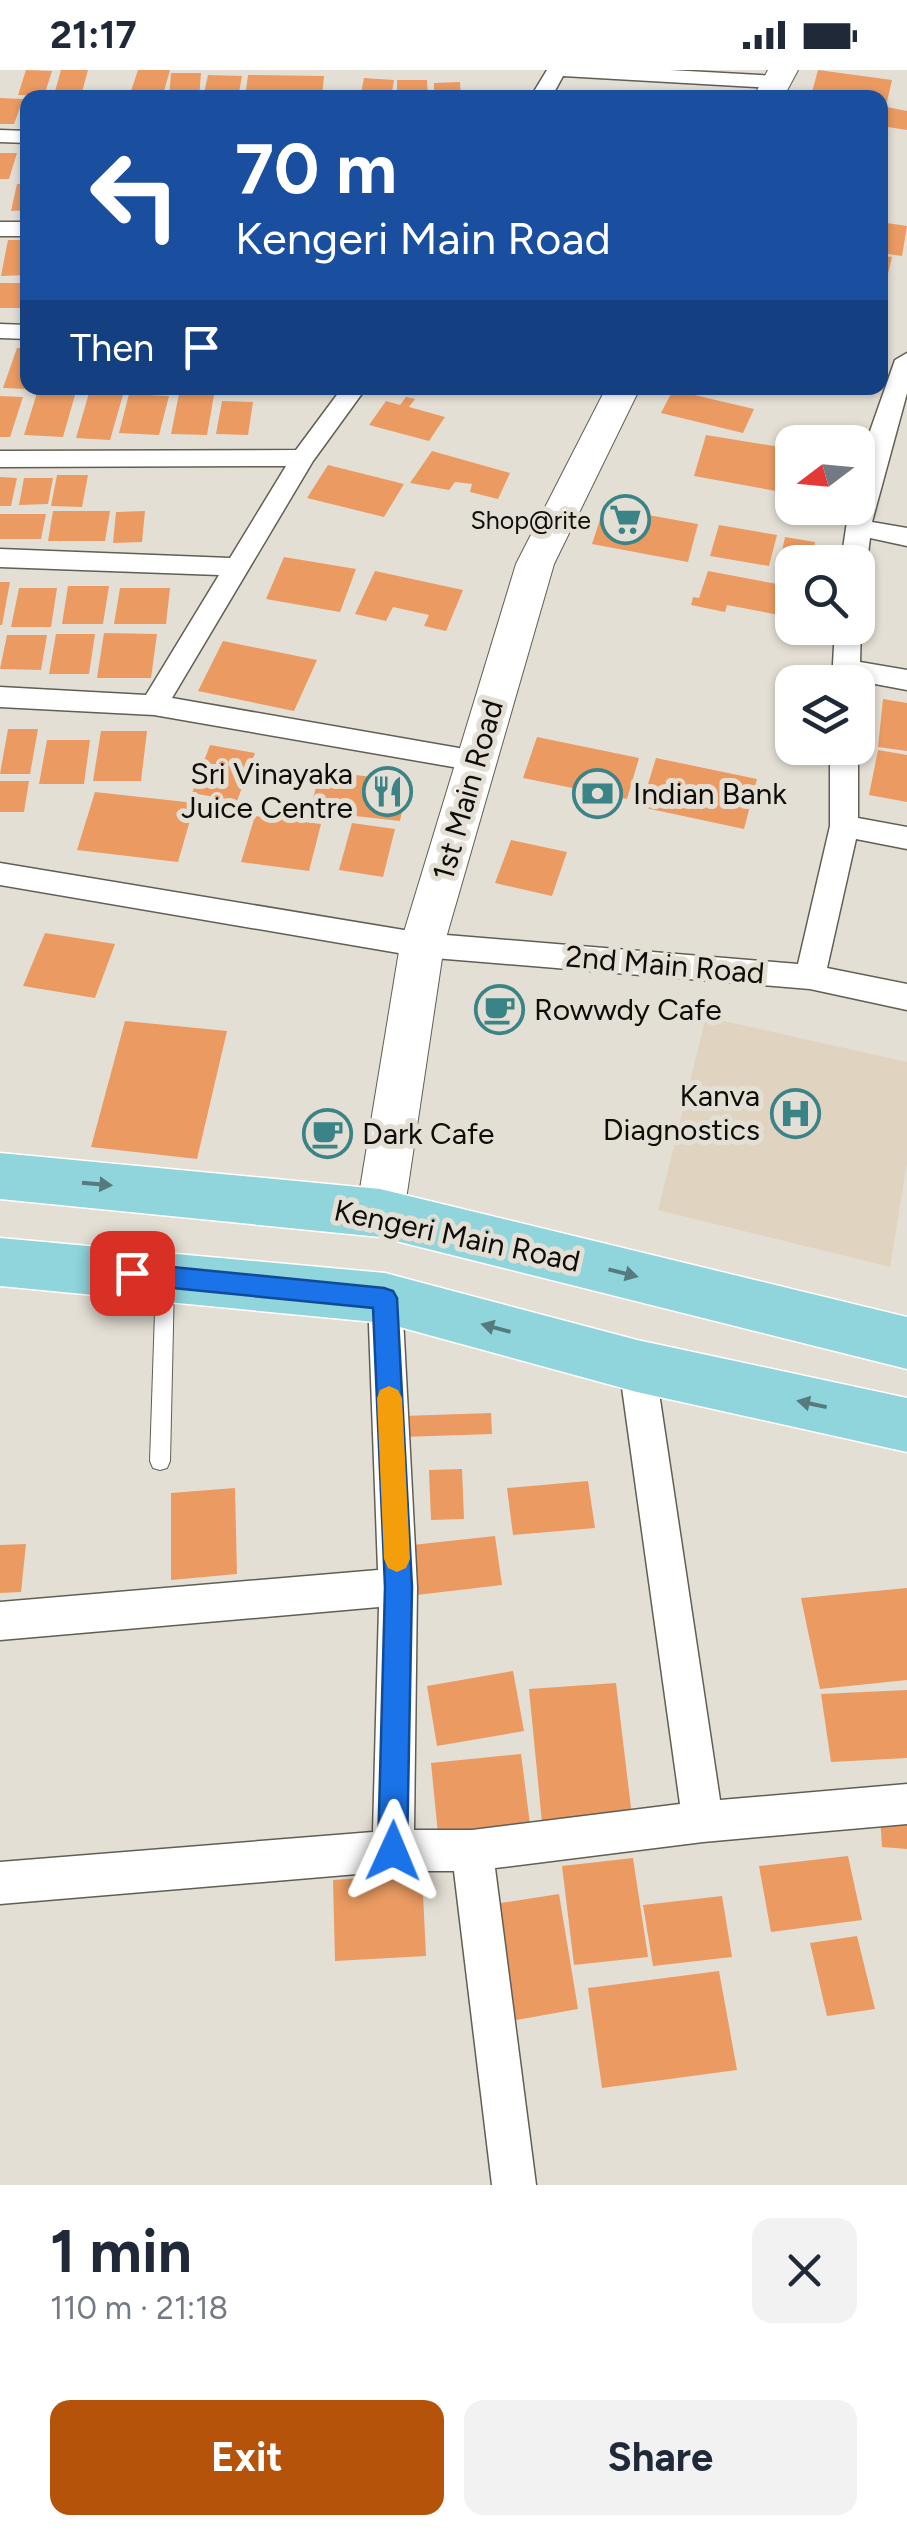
<!DOCTYPE html>
<html lang="en">
<head>
<meta charset="utf-8">
<style>
	:root { --surface:#fff; --page:#f2f2f3; --text:#1f2937; --muted:#747a83; --accent:#b45309 }
	body { margin:0; font-family:Figtree,sans-serif; background:var(--page); color:var(--text); height:100vh; display:flex; flex-direction:column; font-size:38px; white-space:nowrap }
	* { box-sizing:border-box; margin:0 }
	p { font-size:32px; color:var(--muted) }
	.icon { flex:none; width:55px; height:55px; fill:none; stroke:currentColor; stroke-width:2; stroke-linecap:round; stroke-linejoin:round }
	.map { position:relative; height:2115px; overflow:hidden }
	.side { display:flex; flex-direction:column; background:var(--surface); flex:1 }
	.side>* { flex:none }
	.guide { position:absolute; left:20px; top:20px; width:868px; height:305px; border-radius:20px; box-shadow:0 2px 8px #0004; background:#1a4fa0; color:#fff; overflow:hidden }
	.needle { width:65px; rotate:254deg }
	.tools { position:absolute; left:775px; top:355px; display:grid; gap:20px }
	.tools a { display:grid; place-items:center; width:100px; height:100px; border-radius:20px; background:var(--surface); box-shadow:0 2px 8px #0004; font-size:50px }
	.pin { position:absolute; display:grid; place-items:center; width:85px; height:85px; color:#fff; margin:-42px; border-radius:20px; box-shadow:0 5px 15px #0006 }
	.me { position:absolute; width:110px; margin:-55px; rotate:1deg; stroke-linejoin:round; filter:drop-shadow(0 0 8px #0008) }
	.turn { display:flex; align-items:center; gap:35px; height:210px; padding:0 50px; font-size:45px }
	.turn .icon { width:130px; height:130px; stroke-width:2.5 }
	.turn b { display:block; font-size:70px; line-height:85px }
	.then { display:flex; align-items:center; height:95px; padding:0 50px; background:#0003; gap:20px; font-size:38px }
	.round { display:grid; place-items:center; flex:none; width:105px; height:105px; border-radius:20px; background:var(--page) }
	.summary { display:flex; align-items:center; justify-content:space-between; height:170px; padding:0 50px }
	h1 { font-size:60px; font-weight:700; line-height:75px }
	.action { display:flex; gap:20px; margin-top:auto; padding:20px 50px }
	.action a { flex:1; height:115px; border-radius:20px; background:var(--accent); color:#fff; font-size:40px; font-weight:700; line-height:115px; text-align:center }
	.action a+a { background:var(--page); color:var(--text) }
	.status { display:flex; justify-content:space-between; align-items:center; height:70px; padding:0 50px; background:var(--surface); direction:ltr }
	.status svg { height:28px; fill:currentColor }
	.map>svg:first-child { display:block }
</style>
</head>
<body>
<div class="status"><b>21:17</b><svg viewBox="0 0 49 12"><path d="M0 12V9h3v3zM5 12V6h3v6zM10 12V3h3v9zM15 12V0h3v12zM26 1h20v11H26zM47 4h2v5h-2z"/></svg></div>
<div class="map">
<svg width="907" height="2115" viewBox="0 0 907 2115">
	<rect width="100%" height="100%" fill="#e4dfd4"/>
	<path fill="#e0d4c0" d="M706,947L907,992V1093L890,1197L658,1140Z"/>
	<g fill="#eb9b62">
		<path d="M26,0L52,1L44,26L18,25Z"/>
		<path d="M61,0H88L81,26L54,25Z"/>
		<path d="M138,0H170L162,28L129,27Z"/>
		<path d="M818,0L892,10L887,32L880,28L812,22Z"/>
		<path d="M171,3H201L199,28H169Z"/>
		<path d="M208,5L242,6L238,28H203Z"/>
		<path d="M248,5L324,6L322,28H245Z"/>
		<path d="M364,8L394,10L391,28H360Z"/>
		<path d="M397,10H427L428,28H397Z"/>
		<path d="M460,12L461,28H434V13Z"/>
		<path d="M0,28L23,29L14,54H0Z"/>
		<path d="M887,37L907,41V60L881,56Z"/>
		<path d="M0,83H17L9,109H0Z"/>
		<path d="M17,114H28V140L11,141Z"/>
		<path d="M880,152L907,156L902,186L880,183Z"/>
		<path d="M8,170H28V205L1,206Z"/>
		<path d="M880,185L892,187L886,212L880,211Z"/>
		<path d="M0,213H26L20,238H0Z"/>
		<path d="M17,278H28V319L3,318Z"/>
		<path d="M673,320L754,339L743,363L661,343Z"/>
		<path d="M37,323L75,325L63,367L24,365Z"/>
		<path d="M89,323L123,325L110,370L76,368Z"/>
		<path d="M129,324L169,326L159,365L119,363Z"/>
		<path d="M179,324L214,325L207,365L171,364Z"/>
		<path d="M0,326L23,327L10,367H0Z"/>
		<path d="M406,327L415,329L409,337L445,347L429,371L369,355L386,331L400,335Z"/>
		<path d="M222,331L253,332L248,365L216,364Z"/>
		<path d="M706,365L792,379V424L694,406Z"/>
		<path d="M432,381L510,403L498,429L470,422L472,414L455,412L449,420L410,413Z"/>
		<path d="M328,395L404,414L384,447L307,428Z"/>
		<path d="M57,405H88L82,437L51,436Z"/>
		<path d="M0,407L17,408L11,436H0Z"/>
		<path d="M24,408H53L48,434L19,435Z"/>
		<path d="M604,437L698,454L688,492L592,474Z"/>
		<path d="M53,441H110L105,471H48Z"/>
		<path d="M145,441L142,472L113,473L116,442Z"/>
		<path d="M0,444H46L41,469H0Z"/>
		<path d="M719,455L777,465L769,496L710,486Z"/>
		<path d="M785,467L815,472L811,492H792V503L778,500Z"/>
		<path d="M284,487L356,499L340,542L266,529Z"/>
		<path d="M375,501L463,520L446,561L424,556L429,545L393,537L386,551L355,544Z"/>
		<path d="M708,501L788,516L779,545L727,535L725,542L691,535L693,527L699,528Z"/>
		<path d="M0,512H10L2,555H0Z"/>
		<path d="M68,516H109L103,554H62Z"/>
		<path d="M19,518H57L51,557H11Z"/>
		<path d="M120,518H170L166,554H114Z"/>
		<path d="M104,563L157,564L151,608H97Z"/>
		<path d="M56,564H95L89,604H49Z"/>
		<path d="M7,565H47L41,600L0,599Z"/>
		<path d="M223,571L317,590L294,641L198,621Z"/>
		<path d="M883,629L907,633V681L878,677Z"/>
		<path d="M8,659H38L30,704H0Z"/>
		<path d="M101,661H147L141,711H93Z"/>
		<path d="M537,667L639,688L627,729L523,708Z"/>
		<path d="M47,670H90L84,714H39Z"/>
		<path d="M210,675L255,683L237,731L192,723Z"/>
		<path d="M878,680L907,685V732L869,725Z"/>
		<path d="M656,688L757,709L744,759L641,737Z"/>
		<path d="M320,701L408,711L400,751L310,741Z"/>
		<path d="M0,711H29L24,742H0Z"/>
		<path d="M95,722L195,733L178,792L77,780Z"/>
		<path d="M255,746L321,754L309,801L241,792Z"/>
		<path d="M352,753L395,759L383,807L339,800Z"/>
		<path d="M511,770L567,782L552,826L495,813Z"/>
		<path d="M45,863L115,874L95,928L23,916Z"/>
		<path d="M125,951L227,961L197,1089L91,1077Z"/>
		<path d="M491,1343L492,1364L402,1367V1346Z"/>
		<path d="M462,1399L464,1449L431,1450L429,1400Z"/>
		<path d="M588,1411L595,1458L513,1465L507,1418Z"/>
		<path d="M235,1418L237,1504L171,1510V1423Z"/>
		<path d="M495,1466L502,1515L408,1526L403,1476Z"/>
		<path d="M26,1474L21,1522L0,1523V1475Z"/>
		<path d="M907,1518V1610L820,1619L801,1528Z"/>
		<path d="M513,1601L524,1661L437,1676L427,1616Z"/>
		<path d="M616,1613L632,1746L542,1753L529,1619Z"/>
		<path d="M907,1620V1688L831,1692L821,1624Z"/>
		<path d="M521,1684L530,1754L438,1764L431,1693Z"/>
		<path d="M880,1746L907,1747V1779L882,1777Z"/>
		<path d="M848,1786L862,1850L771,1862L759,1796Z"/>
		<path d="M633,1788L648,1887L574,1895L562,1796Z"/>
		<path d="M422,1804L426,1886L335,1891L333,1810Z"/>
		<path d="M559,1824L578,1939L505,1952L488,1835Z"/>
		<path d="M722,1826L732,1887L653,1896L643,1835Z"/>
		<path d="M857,1866L875,1939L827,1946L810,1873Z"/>
		<path d="M719,1901L737,2000L602,2018L588,1918Z"/>
	</g>
	<g fill="none" stroke-linecap="round" stroke-linejoin="round">
		<defs>
			<path id="service" d="M165,1204L172,1206L174,1212L170,1391L167,1398L160,1400L153,1398L150,1391L156,1212L158,1206Z"/>
			<g id="minor">
				<path d="M547,0H670L775,6L785,12L775,18L563,6L551,28H530Z"/>
				<path d="M0,60L28,61V73L0,72Z"/>
				<rect x="0" y="152" width="28" height="14"/>
				<path d="M0,254L28,255V269L0,268Z"/>
				<path d="M907,283V323L872,452L907,458V476L870,468L867,492L858,500V492H841L849,438H858V404L869,364L895,290Z"/>
				<path d="M342,318H366L313,391L172,628L476,681L486,684L490,691L486,698L476,701L154,645L0,637V617L146,625L219,505L0,497V479L230,488L286,396L0,397V381L296,380Z"/>
				<path d="M858,552L861,558L860,592L907,600V620L859,611L832,612L835,558H858Z"/>
				<path d="M858,677V748L907,757V779L856,769L827,898L907,914V940L810,919L422,887L0,815V793L422,863L798,894L830,756V678Z"/>
				<path d="M385,1212L397,1217L402,1228L417,1517L414,1760H472L680,1734L619,1296L625,1285L637,1280L649,1285L655,1296L720,1730L907,1714V1754L703,1772L495,1798L536,2115H492L454,1801H393L0,1834V1792L373,1762L379,1537L0,1570V1532L378,1500L368,1228L373,1217Z"/>
			</g>
			<g id="secondary">
				<path d="M768,0H798L783,28H753Z"/>
				<path d="M606,318H640L554,494L444,875L404,1143L397,1158L380,1164L363,1158L356,1143L400,875L516,494Z"/>
			</g>
			<g id="primary">
				<path d="M0,1083L380,1119L907,1247V1299L380,1167L0,1129Z"/>
				<path d="M0,1168L385,1203L637,1270L907,1328V1382L637,1322L385,1253L0,1216Z"/>
			</g>
		</defs>
		<use href="#service" stroke="#625e54" stroke-width="2"/>
		<use href="#minor" stroke="#625e54" stroke-width="3"/>
		<use href="#secondary" stroke="#625e54" stroke-width="2"/>
		<use href="#primary" stroke="#fff" stroke-width="3"/>
		<use href="#service" fill="#fff" fill-rule="evenodd"/>
		<use href="#minor" fill="#fff" fill-rule="evenodd"/>
		<use href="#secondary" fill="#fff" fill-rule="evenodd"/>
		<use href="#primary" fill="#90d4dc" fill-rule="evenodd"/>
	</g>
	<defs><path id="oneway-solid" d="M-6-.8H1V-3.2L6.5 0L1 3.2V.8H-6Z" transform="scale(2.5)"/></defs>
	<g fill="#567a7d">
		<use href="#oneway-solid" transform="translate(97 1114) rotate(5)"/>
		<use href="#oneway-solid" transform="translate(623 1203) rotate(14)"/>
		<use href="#oneway-solid" transform="translate(496 1258) rotate(-165)"/>
		<use href="#oneway-solid" transform="translate(812 1334) rotate(-168)"/>
	</g>
	<path fill="#1a73e8" stroke="#114b97" stroke-width="2.5" d="M132,1193L384,1218L393,1221L397,1228L412,1517L407,1781L403,1791L393,1795L383,1791L378,1781L385,1517L373,1238L132,1214L124,1211L121,1203L124,1196Z"/>
	<path fill="#f59e0b" d="M389,1316L398,1320L402,1328L410,1489L406,1498L397,1502L388,1498L384,1489L377,1328L380,1320Z"/>
	<defs>
		<symbol id="supermarket-ring" viewBox="-11 -11 22 22"><circle r="9.5" fill="#e4dfd4" stroke="#3a8387" stroke-width="1.5"/><path d="M-6-5.5h2.5l.6 2H6L4.5 2H-2.5L-4.4-4H-6ZM-1.5 3.2a1.3 1.3 0 1 0 .1 0ZM3 3.2a1.3 1.3 0 1 0 .1 0Z" fill="#3a8387"/></symbol>
		<symbol id="restaurant-ring" viewBox="-11 -11 22 22"><circle r="9.5" fill="#e4dfd4" stroke="#3a8387" stroke-width="1.5"/><path d="M-5-6h1v4h1v-4h1v4h1v-4h1v5L-1.5 .5V6h-2V.5L-5-1ZM5-6V6H3V1.5H1.5Q1.5-4 5-6Z" fill="#3a8387"/></symbol>
		<symbol id="bank-ring" viewBox="-11 -11 22 22"><circle r="9.5" fill="#e4dfd4" stroke="#3a8387" stroke-width="1.5"/><path d="M-6-4H6V4H-6ZM0-2.3a2.3 2.3 0 1 0 0 4.6a2.3 2.3 0 1 0 0-4.6Z" fill="#3a8387"/></symbol>
		<symbol id="cafe-ring" viewBox="-11 -11 22 22"><circle r="9.5" fill="#e4dfd4" stroke="#3a8387" stroke-width="1.5"/><path d="M-5.5-4.5H6V0H3Q3 3.5 0 3.5H-2.5Q-5.5 3.5-5.5 0ZM3-3.2v2h1.7v-2ZM-6 4.5H4V6H-6Z" fill="#3a8387"/></symbol>
		<symbol id="hospital-ring" viewBox="-11 -11 22 22"><circle r="9.5" fill="#e4dfd4" stroke="#3a8387" stroke-width="1.5"/><path d="M-5-5h3v3.5h4V-5h3V5h-3V1.5h-4V5h-3Z" fill="#3a8387"/></symbol>
	</defs>
	<g fill-rule="evenodd">
		<use href="#supermarket-ring" x="598" y="422" width="55" height="55"/>
		<use href="#restaurant-ring" x="360" y="694" width="55" height="55"/>
		<use href="#bank-ring" x="570" y="696" width="55" height="55"/>
		<use href="#cafe-ring" x="472" y="912" width="55" height="55"/>
		<use href="#hospital-ring" x="768" y="1016" width="55" height="55"/>
		<use href="#cafe-ring" x="300" y="1036" width="55" height="55"/>
	</g>
	<g text-anchor="middle" stroke-width="10" stroke-linejoin="round" paint-order="stroke">
		<g font-size="25" fill="#0e0d09" stroke="#e4dfd4" text-anchor="end">
			<text x="591" y="459">Shop@rite</text>
		</g>
		<g font-size="30" fill="#0e0d09" stroke="#e4dfd4" text-anchor="start">
			<text x="353" y="714" text-anchor="end">Sri Vinayaka<tspan x="353" dy="34">Juice Centre</tspan></text>
			<text x="633" y="734">Indian Bank</text>
			<text x="534" y="950">Rowwdy Cafe</text>
			<text x="760" y="1036" text-anchor="end">Kanva<tspan x="760" dy="34">Diagnostics</tspan></text>
			<text x="362" y="1074">Dark Cafe</text>
		</g>
		<g font-size="30" fill="#0e0d09" stroke="#e4dfd4">
			<text transform="translate(468 720) rotate(-74)" y="10">1st Main Road</text>
			<text transform="translate(665 895) rotate(5)" y="10">2nd Main Road</text>
			<text transform="translate(457 1166) rotate(12)" y="10">Kengeri Main Road</text>
		</g>
	</g>
</svg>
<div class="tools">
<a><svg class="needle" viewBox="-14 -14 28 28"><path d="M0-13l5 13h-10z" fill="#e53935"/><path d="M0 13l5-13h-10z" fill="#747a83"/></svg></a>
<a><svg class="icon" aria-label="search" viewBox="0 0 24 24"><circle cx="10" cy="10" r="6"/><path d="M15 15l6 6"/></svg></a>
<a><svg class="icon" aria-label="layers" viewBox="0 0 24 24"><path d="M12 4l9 5-9 5-9-5zM3 14l9 5 9-5"/></svg></a>
</div>
<div class="pin" style="left:132px;top:1203px;background:#d93025"><svg class="icon" aria-label="arrive" viewBox="0 0 24 24"><path d="M6 21V4h12l-3 4 3 4H6"/></svg></div>
<svg class="me" style="left:393px;top:1781px" viewBox="-20 -20 40 40"><path d="M0-17L14 15 0 8-14 15z" fill="#1a73e8" stroke="#fff" stroke-width="4"/></svg>
<div class="guide">
<div class="turn"><svg class="icon" aria-label="left" viewBox="0 0 24 24"><path d="M17 20v-9H6M10 6l-5 5 5 5"/></svg><div><b>70 m</b>Kengeri Main Road</div></div>
<div class="then">Then<svg class="icon" aria-label="arrive" viewBox="0 0 24 24"><path d="M6 21V4h12l-3 4 3 4H6"/></svg></div>
</div>
</div>
<section class="side">
<div class="summary"><div><h1>1 min</h1><p>110 m · 21:18</p></div><a class="round"><svg class="icon" aria-label="close" viewBox="0 0 24 24"><path d="M6 6l12 12M18 6L6 18"/></svg></a></div>
<div class="action"><a>Exit</a><a>Share</a></div>
</section>
</body>
</html>
